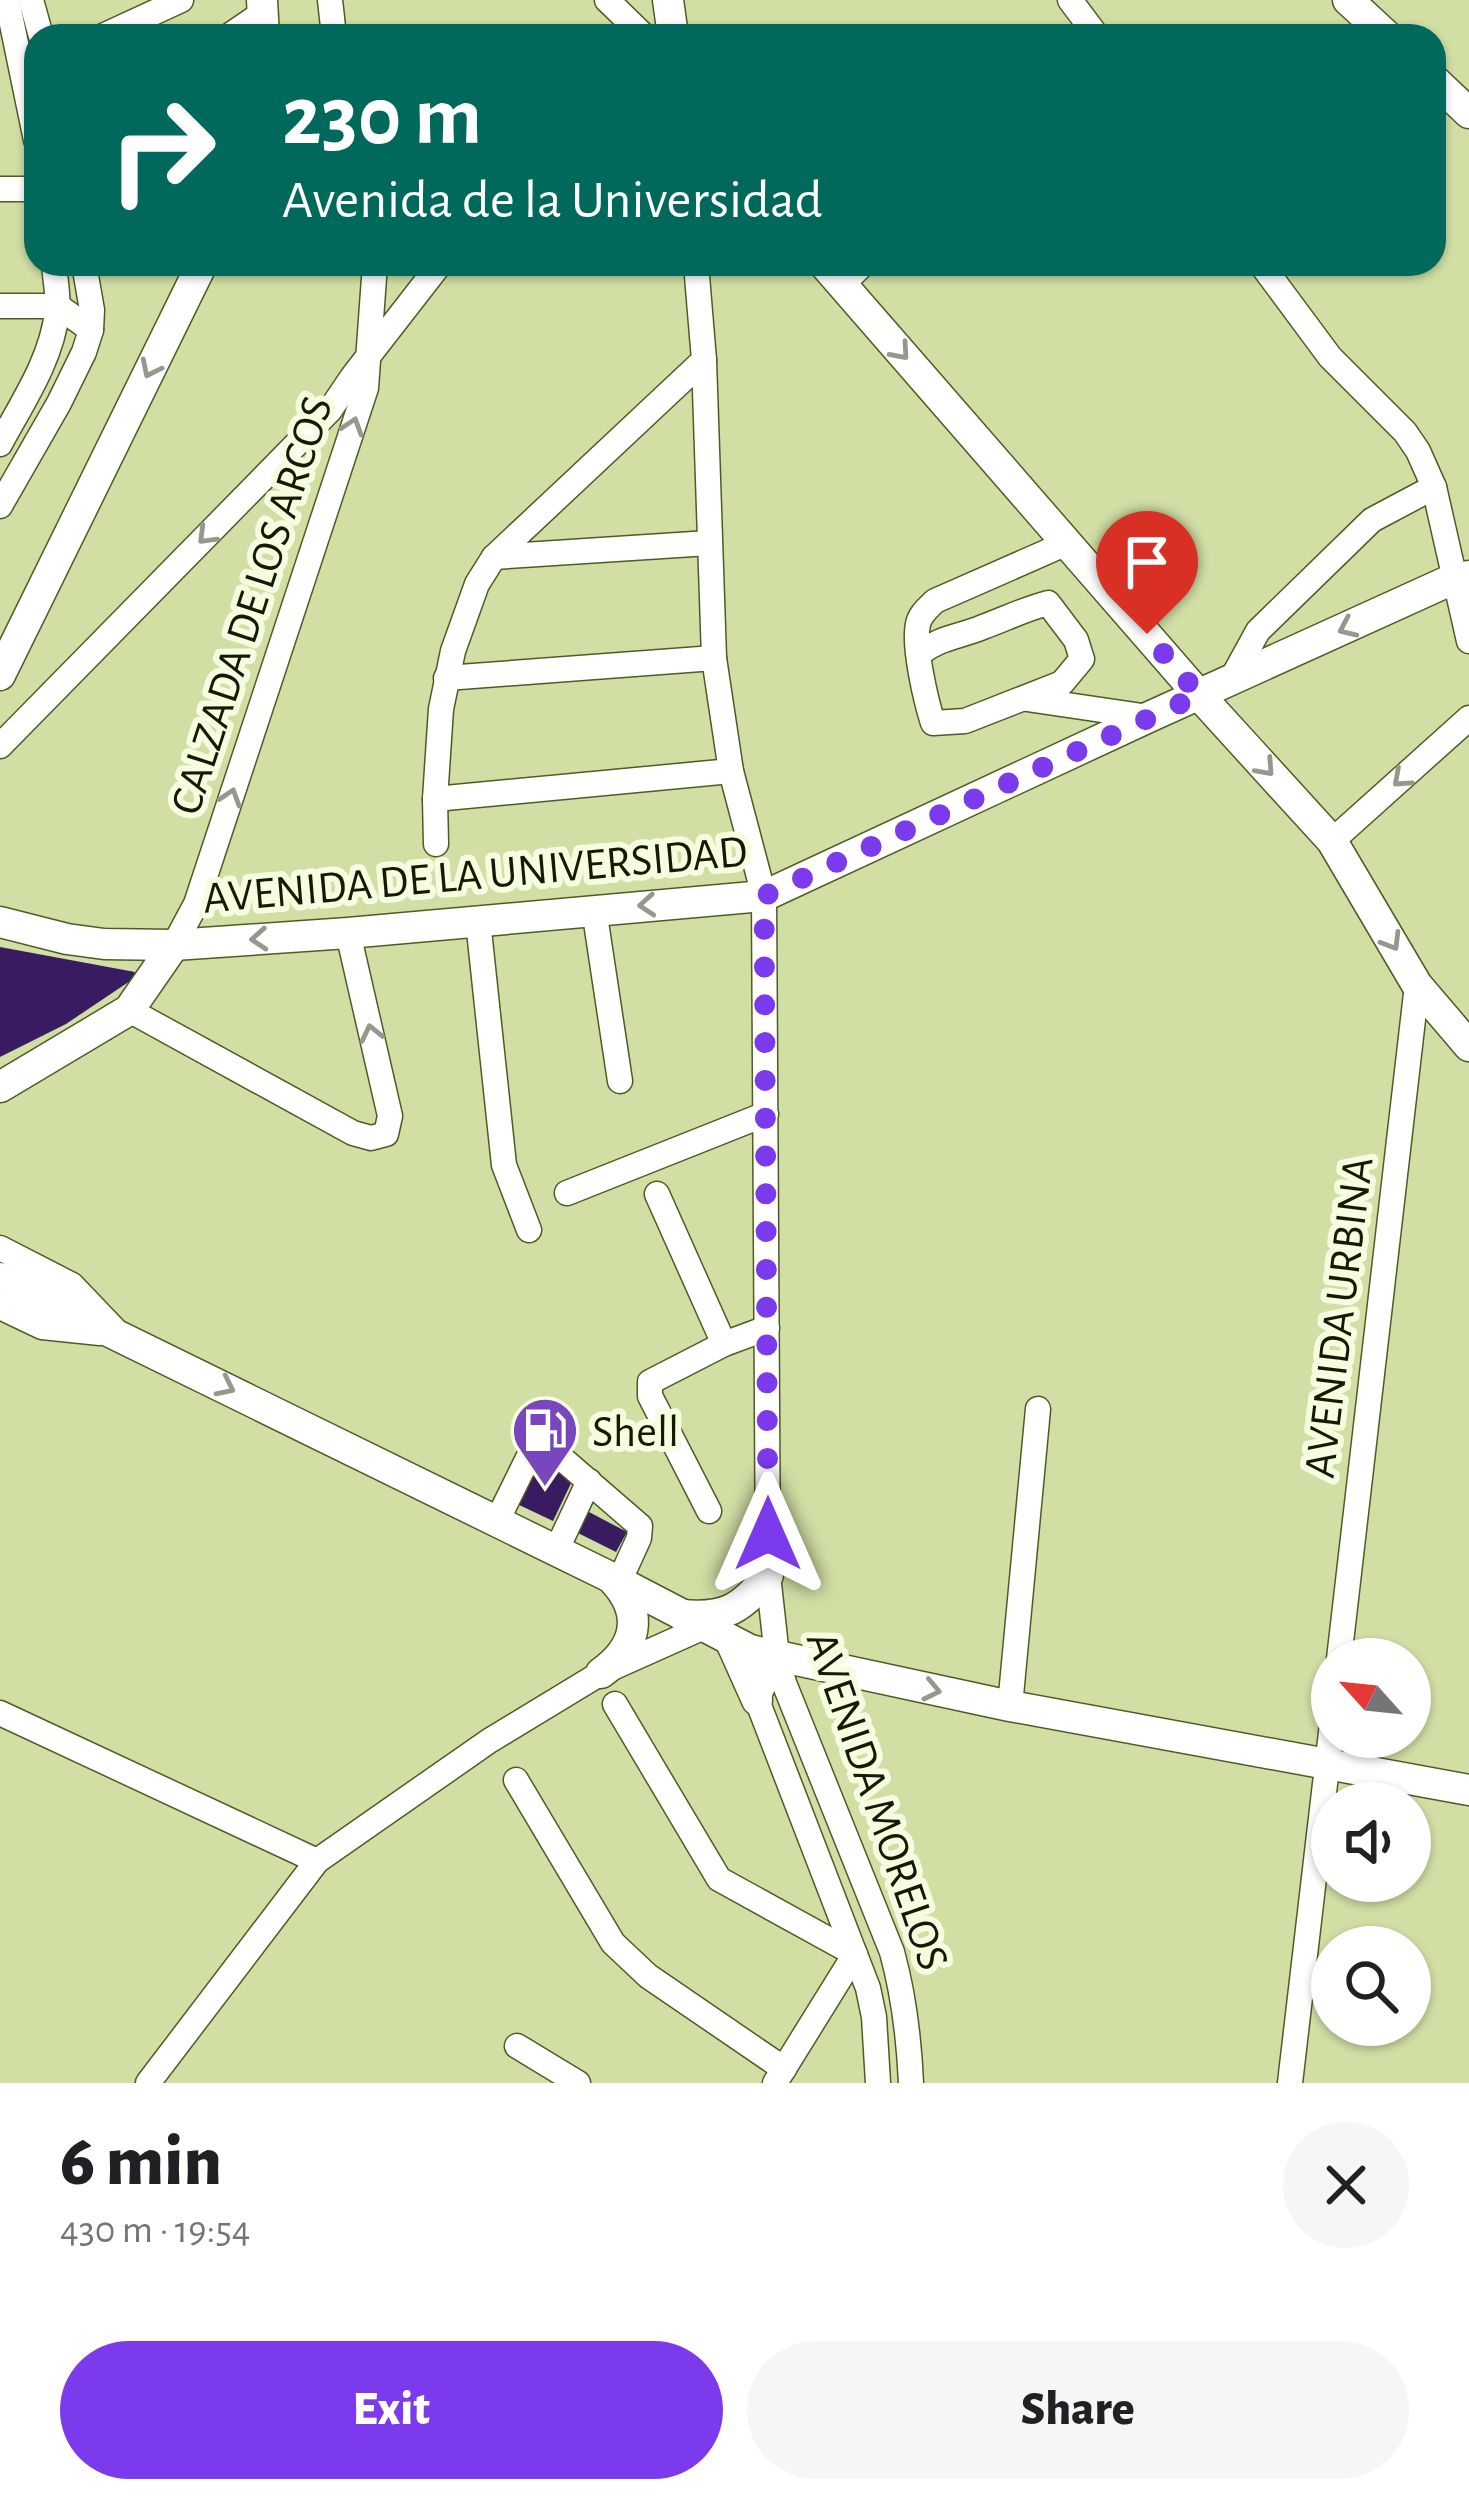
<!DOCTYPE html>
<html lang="en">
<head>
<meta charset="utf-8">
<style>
	:root { --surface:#fff; --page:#f6f6f6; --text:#202124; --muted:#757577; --accent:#7c3aed }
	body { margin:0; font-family:"Alegreya Sans",sans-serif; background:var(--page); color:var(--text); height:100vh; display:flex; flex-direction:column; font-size:45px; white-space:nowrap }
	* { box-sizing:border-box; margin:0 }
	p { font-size:39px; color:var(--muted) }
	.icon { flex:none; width:66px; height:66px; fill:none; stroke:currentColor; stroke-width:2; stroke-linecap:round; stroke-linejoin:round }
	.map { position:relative; height:2083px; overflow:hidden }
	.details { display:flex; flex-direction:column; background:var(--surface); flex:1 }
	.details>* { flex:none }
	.top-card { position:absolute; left:24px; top:24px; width:1422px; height:252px; border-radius:36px; box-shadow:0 3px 9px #0004; background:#00695c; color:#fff; overflow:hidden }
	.needle { width:78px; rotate:297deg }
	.buttons { position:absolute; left:1311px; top:1638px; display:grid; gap:24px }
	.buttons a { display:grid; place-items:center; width:120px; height:120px; border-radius:50%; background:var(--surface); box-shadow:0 3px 9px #0004; font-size:60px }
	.pin { position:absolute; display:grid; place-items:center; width:102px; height:102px; color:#fff; margin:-123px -51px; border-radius:50% 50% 50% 0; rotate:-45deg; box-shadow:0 0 12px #0007 }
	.pin .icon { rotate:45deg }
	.me { position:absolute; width:132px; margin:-66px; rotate:0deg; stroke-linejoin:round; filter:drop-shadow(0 0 9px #0008) }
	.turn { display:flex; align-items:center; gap:42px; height:252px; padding:0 60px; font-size:54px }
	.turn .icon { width:156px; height:156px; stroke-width:2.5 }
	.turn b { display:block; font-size:84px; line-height:102px }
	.round { display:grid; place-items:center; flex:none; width:126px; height:126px; border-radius:63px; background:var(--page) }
	.headline { display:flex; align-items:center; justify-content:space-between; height:204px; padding:0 60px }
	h1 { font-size:72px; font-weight:800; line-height:90px }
	.cta { display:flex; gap:24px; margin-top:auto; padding:24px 60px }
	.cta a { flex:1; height:138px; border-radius:72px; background:var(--accent); color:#fff; font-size:48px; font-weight:800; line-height:138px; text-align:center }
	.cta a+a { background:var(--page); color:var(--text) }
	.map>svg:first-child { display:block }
</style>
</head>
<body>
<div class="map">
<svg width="1469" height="2083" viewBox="0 0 1469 2083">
	<rect width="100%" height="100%" fill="#d1dea4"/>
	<g fill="#391b61">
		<path d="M0,947L135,972L133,979L66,1024L0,1057Z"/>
		<path d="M538,1457L575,1475L553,1521L515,1503Z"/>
		<path d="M589,1512L627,1532L616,1552L578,1533Z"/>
	</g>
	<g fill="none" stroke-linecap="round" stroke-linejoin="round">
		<defs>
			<g id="minor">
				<path d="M7,0L36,140"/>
				<path d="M31,0L41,36"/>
				<path d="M330,0L334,36"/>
				<path d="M607,0L644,36"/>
				<path d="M1070,0L1097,36"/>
				<path d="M103,36L181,0"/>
				<path d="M229,36L264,12"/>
				<path d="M0,189H36"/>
				<path d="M696,264L704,360L714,658L731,771L764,896L768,1575L777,1656L784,1683L892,1952C904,1996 909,2038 911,2083"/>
				<path d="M1261,264L1330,357L1405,432L1418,451L1434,487L1469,641"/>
				<path d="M843,284L863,264"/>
				<path d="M0,306H58L91,330"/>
				<path d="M0,444C22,403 52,359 57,312C59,296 55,280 54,264"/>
				<path d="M0,506L59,403L84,352L91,330L92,310L84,264"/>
				<path d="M494,557L709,543"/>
				<path d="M920,653C941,637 959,637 983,627C1005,619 1025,609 1048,603L1076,640L1082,659L1062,683L965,721L933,723C926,701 913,646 918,624C920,614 928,608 935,601L1067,543"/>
				<path d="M446,678L714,658"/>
				<path d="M1231,680L1258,631L1372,520L1434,487"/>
				<path d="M1027,699L1149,717"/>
				<path d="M0,746L330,410L353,376L440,264"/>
				<path d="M435,799L731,771"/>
				<path d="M1332,841L1469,718"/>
				<path d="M436,844L435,799L441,709L453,651L477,584L494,557L704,360"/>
				<path d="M594,909L620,1081"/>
				<path d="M478,921L504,1165L529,1230"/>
				<path d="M174,945L196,904L366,388L375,264"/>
				<path d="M129,1010L353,1133L371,1138L386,1134L390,1116L348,933"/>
				<path d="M567,1193L766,1114"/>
				<path d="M657,1194L724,1344"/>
				<path d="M0,1248L72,1285L114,1329"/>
				<path d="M0,1307L42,1327L100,1333"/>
				<path d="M709,1511L650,1396V1382L724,1344L767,1328"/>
				<path d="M497,1521L530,1454C537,1446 541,1445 551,1449L640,1526L639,1538L619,1582"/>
				<path d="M556,1551L589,1481"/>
				<path d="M777,1656L757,1700L868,1988L874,2017L878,2083"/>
				<path d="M1339,1659L1417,985"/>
				<path d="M615,1704L719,1879L855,1954L775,2083"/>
				<path d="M1010,1706L1038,1409"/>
				<path d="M0,1713L317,1861"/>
				<path d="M516,1780L613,1943L648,1976L784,2069"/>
				<path d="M517,2046L578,2083"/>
				<path d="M148,2083L317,1861L489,1741L601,1673L704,1627"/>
				<path d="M1290,2083L1332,1724"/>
			</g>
			<g id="major">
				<path d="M262,0L264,36"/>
				<path d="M668,0L673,36"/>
				<path d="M1348,0L1387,36"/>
				<path d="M1434,80L1469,113"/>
				<path d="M824,264L1199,695L1332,841L1417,985L1469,1046"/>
				<path d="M0,675L202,264"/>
				<path d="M0,922L67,939L104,944L174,945L348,933L764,896L1149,717L1453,579L1469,576"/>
				<path d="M0,1087L129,1010L174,945"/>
				<path d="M0,1278L610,1577L750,1650L1010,1706L1469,1790"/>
				<path d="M682,1615C724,1619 743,1609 768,1575"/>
				<path d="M731,1642L757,1700"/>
				<path d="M601,1673C636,1648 645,1615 614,1581"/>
			</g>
		</defs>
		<use href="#minor" stroke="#505b24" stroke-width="27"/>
		<use href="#major" stroke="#505b24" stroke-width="33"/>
		<use href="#minor" stroke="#fff" stroke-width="24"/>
		<use href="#major" stroke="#fff" stroke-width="30"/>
	</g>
	<defs><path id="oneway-chevron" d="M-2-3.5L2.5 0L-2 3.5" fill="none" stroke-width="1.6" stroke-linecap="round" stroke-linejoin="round" transform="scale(3)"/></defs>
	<g stroke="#96988e">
		<use href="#oneway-chevron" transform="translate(901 352) rotate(49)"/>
		<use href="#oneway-chevron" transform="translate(150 369) rotate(116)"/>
		<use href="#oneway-chevron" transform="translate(353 426) rotate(-72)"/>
		<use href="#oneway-chevron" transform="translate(206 536) rotate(135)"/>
		<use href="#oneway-chevron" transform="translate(1347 628) rotate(156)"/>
		<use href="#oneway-chevron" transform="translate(1266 768) rotate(48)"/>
		<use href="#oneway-chevron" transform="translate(1401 779) rotate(138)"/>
		<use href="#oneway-chevron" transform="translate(231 797) rotate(-72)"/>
		<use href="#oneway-chevron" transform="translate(647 905) rotate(176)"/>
		<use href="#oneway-chevron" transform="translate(259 939) rotate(176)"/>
		<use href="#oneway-chevron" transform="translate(1392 942) rotate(59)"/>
		<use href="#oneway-chevron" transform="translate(371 1033) rotate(-103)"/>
		<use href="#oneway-chevron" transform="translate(226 1387) rotate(26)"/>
		<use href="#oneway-chevron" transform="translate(932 1690) rotate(12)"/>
	</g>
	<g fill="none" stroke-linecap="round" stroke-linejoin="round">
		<path stroke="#7c3aed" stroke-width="21" stroke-dasharray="0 37.8" d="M768,1534L764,896L1199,695L1147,634"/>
	</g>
	<defs>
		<symbol id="fuel-pin" viewBox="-11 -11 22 30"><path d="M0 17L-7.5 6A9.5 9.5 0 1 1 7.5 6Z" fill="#7847bf" stroke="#f5fcdf"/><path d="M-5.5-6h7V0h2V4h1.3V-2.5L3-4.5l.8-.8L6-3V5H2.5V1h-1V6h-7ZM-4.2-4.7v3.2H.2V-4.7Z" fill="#fff"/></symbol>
	</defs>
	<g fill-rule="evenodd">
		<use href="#fuel-pin" x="507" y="1392" width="76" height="104"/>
	</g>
	<g text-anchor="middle" stroke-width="12" stroke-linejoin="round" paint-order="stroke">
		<g font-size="45" fill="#161a04" stroke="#f5fcdf">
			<text transform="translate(250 605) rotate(-72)" y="16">CALZADA DE LOS ARCOS</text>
			<text transform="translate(475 873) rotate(-5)" y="16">AVENIDA DE LA UNIVERSIDAD</text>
			<text transform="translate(1337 1317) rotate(-83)" y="16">AVENIDA URBINA</text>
			<text transform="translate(879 1800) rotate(71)" y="16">AVENIDA MORELOS</text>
		</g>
		<g font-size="45" fill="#161a04" stroke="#f5fcdf" text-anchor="start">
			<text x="592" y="1446">Shell</text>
		</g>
	</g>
</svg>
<div class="buttons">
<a><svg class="needle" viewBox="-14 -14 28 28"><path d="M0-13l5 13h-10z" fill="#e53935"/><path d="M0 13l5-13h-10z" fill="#757577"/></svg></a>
<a><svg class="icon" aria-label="sound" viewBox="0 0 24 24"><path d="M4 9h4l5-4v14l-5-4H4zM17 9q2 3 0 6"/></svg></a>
<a><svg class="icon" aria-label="search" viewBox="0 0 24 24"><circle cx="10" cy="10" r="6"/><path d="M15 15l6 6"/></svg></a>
</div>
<div class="pin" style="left:1147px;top:634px;background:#d93025"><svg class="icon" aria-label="arrive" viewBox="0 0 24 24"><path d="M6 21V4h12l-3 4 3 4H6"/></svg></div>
<svg class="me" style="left:768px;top:1534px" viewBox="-20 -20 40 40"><path d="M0-17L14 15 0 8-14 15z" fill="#7c3aed" stroke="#fff" stroke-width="4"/></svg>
<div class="top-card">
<div class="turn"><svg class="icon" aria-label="right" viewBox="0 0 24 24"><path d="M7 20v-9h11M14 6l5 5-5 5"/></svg><div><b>230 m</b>Avenida de la Universidad</div></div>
</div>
</div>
<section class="details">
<div class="headline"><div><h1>6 min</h1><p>430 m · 19:54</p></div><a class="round"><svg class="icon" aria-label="close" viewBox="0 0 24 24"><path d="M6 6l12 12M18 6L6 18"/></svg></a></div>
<div class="cta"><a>Exit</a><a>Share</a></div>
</section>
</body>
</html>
